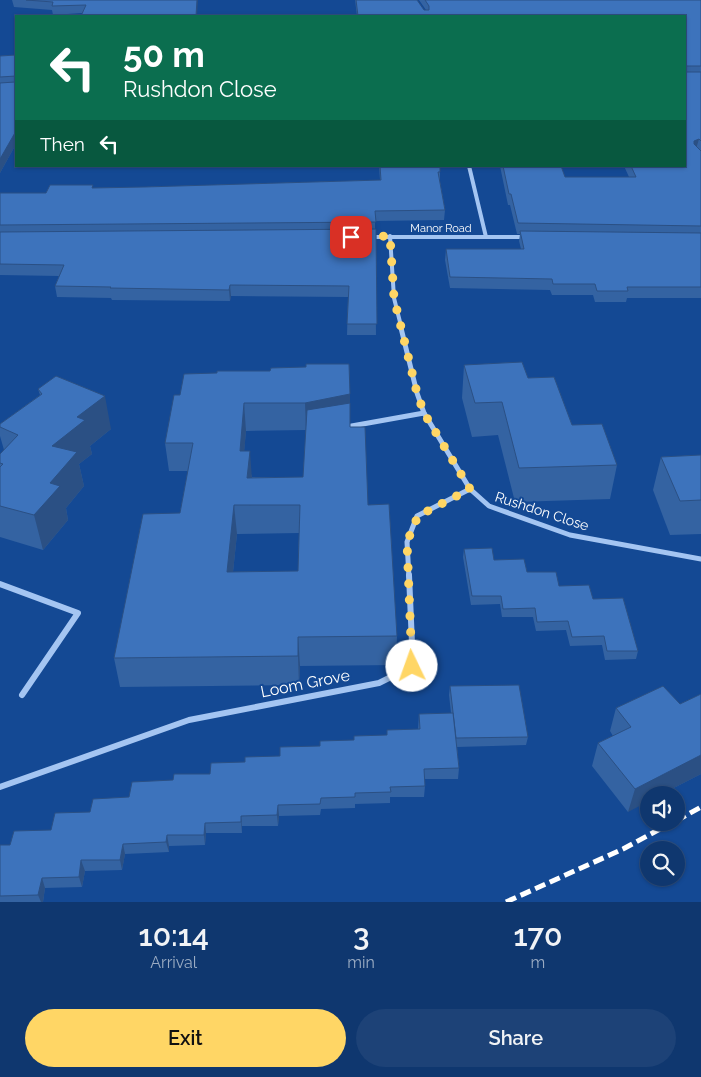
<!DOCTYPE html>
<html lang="en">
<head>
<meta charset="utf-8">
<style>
	:root { --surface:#0f376f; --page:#1d4277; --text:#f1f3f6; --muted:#9bacc3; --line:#2f5182; --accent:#ffd665 }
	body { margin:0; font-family:Raleway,sans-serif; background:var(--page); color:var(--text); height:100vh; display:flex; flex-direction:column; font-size:19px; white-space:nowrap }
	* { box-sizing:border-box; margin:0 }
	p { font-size:16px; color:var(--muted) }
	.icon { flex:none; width:28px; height:28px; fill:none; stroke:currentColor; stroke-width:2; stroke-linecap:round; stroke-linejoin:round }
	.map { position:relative; height:902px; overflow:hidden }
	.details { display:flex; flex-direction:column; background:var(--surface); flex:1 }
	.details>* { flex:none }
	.banner { position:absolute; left:15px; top:15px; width:671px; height:152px; border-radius:0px; box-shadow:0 1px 4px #0004,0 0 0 1px var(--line); background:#0b6e4f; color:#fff; overflow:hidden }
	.controls { position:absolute; left:640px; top:786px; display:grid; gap:10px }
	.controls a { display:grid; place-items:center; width:45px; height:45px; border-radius:50%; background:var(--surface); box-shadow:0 1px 4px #0004,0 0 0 1px var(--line); font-size:25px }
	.pin { position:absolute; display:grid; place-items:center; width:42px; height:42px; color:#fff; margin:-21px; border-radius:10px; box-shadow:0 2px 8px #0006 }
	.me { position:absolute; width:55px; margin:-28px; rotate:357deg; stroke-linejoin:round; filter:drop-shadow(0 0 4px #0008) }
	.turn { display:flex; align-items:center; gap:18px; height:105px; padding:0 25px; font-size:22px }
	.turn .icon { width:65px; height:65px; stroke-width:2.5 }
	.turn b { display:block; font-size:35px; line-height:42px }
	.then { display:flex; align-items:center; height:48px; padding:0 25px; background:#0003; gap:10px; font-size:19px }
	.eta { display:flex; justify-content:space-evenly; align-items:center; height:85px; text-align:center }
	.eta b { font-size:30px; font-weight:600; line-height:35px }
	.button { display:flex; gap:10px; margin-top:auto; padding:10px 25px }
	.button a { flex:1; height:58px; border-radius:30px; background:var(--accent); color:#111; font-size:20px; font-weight:600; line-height:58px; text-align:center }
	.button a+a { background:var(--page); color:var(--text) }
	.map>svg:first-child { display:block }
</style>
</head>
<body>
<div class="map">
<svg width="701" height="902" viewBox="0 0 701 902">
	<rect width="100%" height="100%" fill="#144994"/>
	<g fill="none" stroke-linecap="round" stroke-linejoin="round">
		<g stroke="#a4c5f2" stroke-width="4">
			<path d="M469,166L486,237"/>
			<path d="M390,236L394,298L402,330"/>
			<path d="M369,237H526"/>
		</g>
		<g stroke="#a4c5f2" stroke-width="5">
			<path d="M401,328L417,393L424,413L470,489L489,506L570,535L701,559"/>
			<path d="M346,427L424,413"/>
			<path d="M409,577L407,542L417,516L470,489"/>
		</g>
		<g stroke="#a4c5f2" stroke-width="6">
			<path d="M0,584L78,613L22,695"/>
			<path d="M0,787L189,720L379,683L413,666L409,575"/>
		</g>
		<g stroke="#fff" stroke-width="5" stroke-dasharray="11 5" stroke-linecap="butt">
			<path d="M676,821L701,807"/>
			<path d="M506,902L623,849L673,822"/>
		</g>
	</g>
	<g fill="#3463a2" fill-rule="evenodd">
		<path d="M12,0H198L82,13L53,15L52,10L14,7Z"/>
		<path d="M355,0H417L424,10H426L419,0H701V298H627L626,302H595L593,295H552L550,290L450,288L445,260L446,249H521L519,241L520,234H517L510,205H508L500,166H561L565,177H629L624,166H685V16H357Z"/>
		<path d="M16,55V144L0,173V56Z"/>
		<path d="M379,166H440V182L445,210L444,220L375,221L376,335H347L348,297L231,296L230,301L112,300L111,298L57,297L55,286L59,276L0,275V193H46L93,188L144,187L380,180Z"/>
		<path d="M349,364L350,427L397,636L396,665L300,666L299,685L120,687L114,658L180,513L188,471H169L165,443L180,395L217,373L270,371ZM306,430L303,477H252L244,451L246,431ZM299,533L298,571L233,572L237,534Z"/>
		<path d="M464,365L528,378L572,425L617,465L610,499L515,502L498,435L472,437L462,398Z"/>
		<path d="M38,389L111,429L90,446L92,454L79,464L84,486L66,508L68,520L43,550L0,537V454L4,450L0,436V424L40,395Z"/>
		<path d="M701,455V534L670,535L653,490L661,457Z"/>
		<path d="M464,549L527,572L559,586L638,651L636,659L605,660L602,645L570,646L566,630L536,631L533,617H502L500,604L471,605L463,557Z"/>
		<path d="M450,686L528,737L526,745L457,747L459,768L458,779H424L425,786L424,797H390V803L355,804V808L321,809L320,815L279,816L278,826H242V833H206L205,845L169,846V852L125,854L122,870L85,871L82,887L45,888L43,902H0V845H10L51,830L90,812L173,780L210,774L245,762L280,756L320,746L387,735L418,729L419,714L451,713L449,695Z"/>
		<path d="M701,694V774L660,795H649L628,812L592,766L598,743L613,736L610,731L616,708L680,704Z"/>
	</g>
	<g fill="#2b5084">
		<path d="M197,0H198L197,16H196Z"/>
		<path d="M16,131V144L0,173V159Z"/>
		<path d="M699,139L696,149L692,151L694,141Z"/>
		<path d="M230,285L231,296L230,301L229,290Z"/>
		<path d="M350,394V422L306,430L305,403Z"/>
		<path d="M105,396L111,429L90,446L92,454L79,464L84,486L66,508L68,520L43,550L34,515L50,483L52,446L77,417Z"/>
		<path d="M244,403L246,431L242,479L240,451Z"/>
		<path d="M250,451L252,479L250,506L247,478Z"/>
		<path d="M234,505L237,534L230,601L227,572Z"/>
		<path d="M298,637L300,666L299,685L298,656Z"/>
		<path d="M701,755V774L660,795H649V801L628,812L635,789Z"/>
		<path d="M278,805L279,816L278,826L277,815Z"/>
		<path d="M241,816L242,826V833L241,822Z"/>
		<path d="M205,823L206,833L205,845L204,835Z"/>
		<path d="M167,835L169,846V852L166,842Z"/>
		<path d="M123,844L125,854L122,870L120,860Z"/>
		<path d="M81,860L85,871L82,887L79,877Z"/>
		<path d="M42,878L45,888L43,902H41L38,895Z"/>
	</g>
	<g fill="#3d73bc" stroke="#2b5084" fill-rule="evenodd">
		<path d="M26,0H197L196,16H81L86,5L52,6L53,2Z"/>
		<path d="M356,0H417L424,10H429V6L425,0H701V66H686L685,67V16H358Z"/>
		<path d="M16,55V76L0,77V56Z"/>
		<path d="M685,71L686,72H701V141L699,139L694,141V144L701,151V226L518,223L511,194H509L503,166H561L565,177H636L631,166H685Z"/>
		<path d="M16,81V131L0,159V83L15,82Z"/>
		<path d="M380,166H440V172H438L445,210L375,211L376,222L0,225V193H46L50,185H93L92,188L144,187L381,180Z"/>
		<path d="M376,229L377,324H347L349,286L230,285L229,290L110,288L111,287L55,286L64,265L0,264V232Z"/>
		<path d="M520,231L701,233V287H627L628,291H597L595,284H553L552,279L450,277L446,249H524Z"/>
		<path d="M522,362L528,378L554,377L572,425L602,424L617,465L519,468L502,402L475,403L464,365Z"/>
		<path d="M306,364H349L350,394L305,403H244L240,451H250L247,478L303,477L307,410L350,403V427H365L368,505L389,504L397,636L298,637V656L114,658L143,514L180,513L193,443H165L174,395H180L184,374L217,373V371H270L271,368L306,367ZM234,505H300L298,571L227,572Z"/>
		<path d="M56,376L105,396L77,417L85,420L52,446L77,452L50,483L60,486L34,515L0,506V467L3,464L0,463V454L18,435L0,427V424L42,394L38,389Z"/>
		<path d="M701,455V500L680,501L661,457Z"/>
		<path d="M492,548L494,560L524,559L527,572H556L559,586L589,585L593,599L623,598L638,651H607L604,636L572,637L568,621L537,622L535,608L503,609L501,596H472L464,549Z"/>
		<path d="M519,685L528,737L456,738L450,686Z"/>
		<path d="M663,686L680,704L701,694V755L635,789L598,743L631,727L616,708Z"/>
		<path d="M453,713L459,768L424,769L425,786L390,787L391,792L355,793V797L321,798L320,804L278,805L277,815L241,816V822L205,823L204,835H167L166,842L123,844L120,860H81L79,877L42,878L38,895L0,896V845H10L14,831L51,830L55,813L90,812L93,799L129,797L132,782L173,780L174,774H210L211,763L245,762V757L280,756V747L320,746V741L354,740V736L387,735V730L420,729L419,714Z"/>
	</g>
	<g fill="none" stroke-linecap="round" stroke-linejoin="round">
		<path stroke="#ffd665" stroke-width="9" stroke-dasharray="0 16.2" d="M351,237L390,236L394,298L417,393L424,413L470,489L418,516L407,542L412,666"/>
	</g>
	<g text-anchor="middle" stroke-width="4" stroke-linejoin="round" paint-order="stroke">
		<g font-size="11" fill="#fff" stroke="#144994">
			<text x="441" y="232">Manor Road</text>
		</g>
		<g font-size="14" fill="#fff" stroke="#144994">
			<text transform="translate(542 511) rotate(18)" y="5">Rushdon Close</text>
		</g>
		<g font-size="16" fill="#fff" stroke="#144994">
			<text transform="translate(305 683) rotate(-11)" y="6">Loom Grove</text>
		</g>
	</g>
</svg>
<div class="controls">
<a><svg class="icon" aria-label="sound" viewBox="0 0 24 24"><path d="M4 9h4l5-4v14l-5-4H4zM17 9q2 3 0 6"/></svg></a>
<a><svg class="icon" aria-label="search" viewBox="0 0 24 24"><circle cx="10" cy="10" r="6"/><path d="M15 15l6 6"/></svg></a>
</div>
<div class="pin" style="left:351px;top:237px;background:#d93025"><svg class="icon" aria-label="arrive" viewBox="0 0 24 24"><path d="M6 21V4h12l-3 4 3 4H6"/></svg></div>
<svg class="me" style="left:412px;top:666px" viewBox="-20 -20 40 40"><circle r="19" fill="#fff"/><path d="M0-13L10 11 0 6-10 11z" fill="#ffd665"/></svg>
<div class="banner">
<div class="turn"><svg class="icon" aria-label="left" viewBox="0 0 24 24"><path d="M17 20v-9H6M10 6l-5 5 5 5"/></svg><div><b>50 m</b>Rushdon Close</div></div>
<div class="then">Then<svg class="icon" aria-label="left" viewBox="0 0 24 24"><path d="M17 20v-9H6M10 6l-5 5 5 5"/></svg></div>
</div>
</div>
<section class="details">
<div class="eta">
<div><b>10:14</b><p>Arrival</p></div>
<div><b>3</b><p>min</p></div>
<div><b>170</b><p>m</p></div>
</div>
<div class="button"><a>Exit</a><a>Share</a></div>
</section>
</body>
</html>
